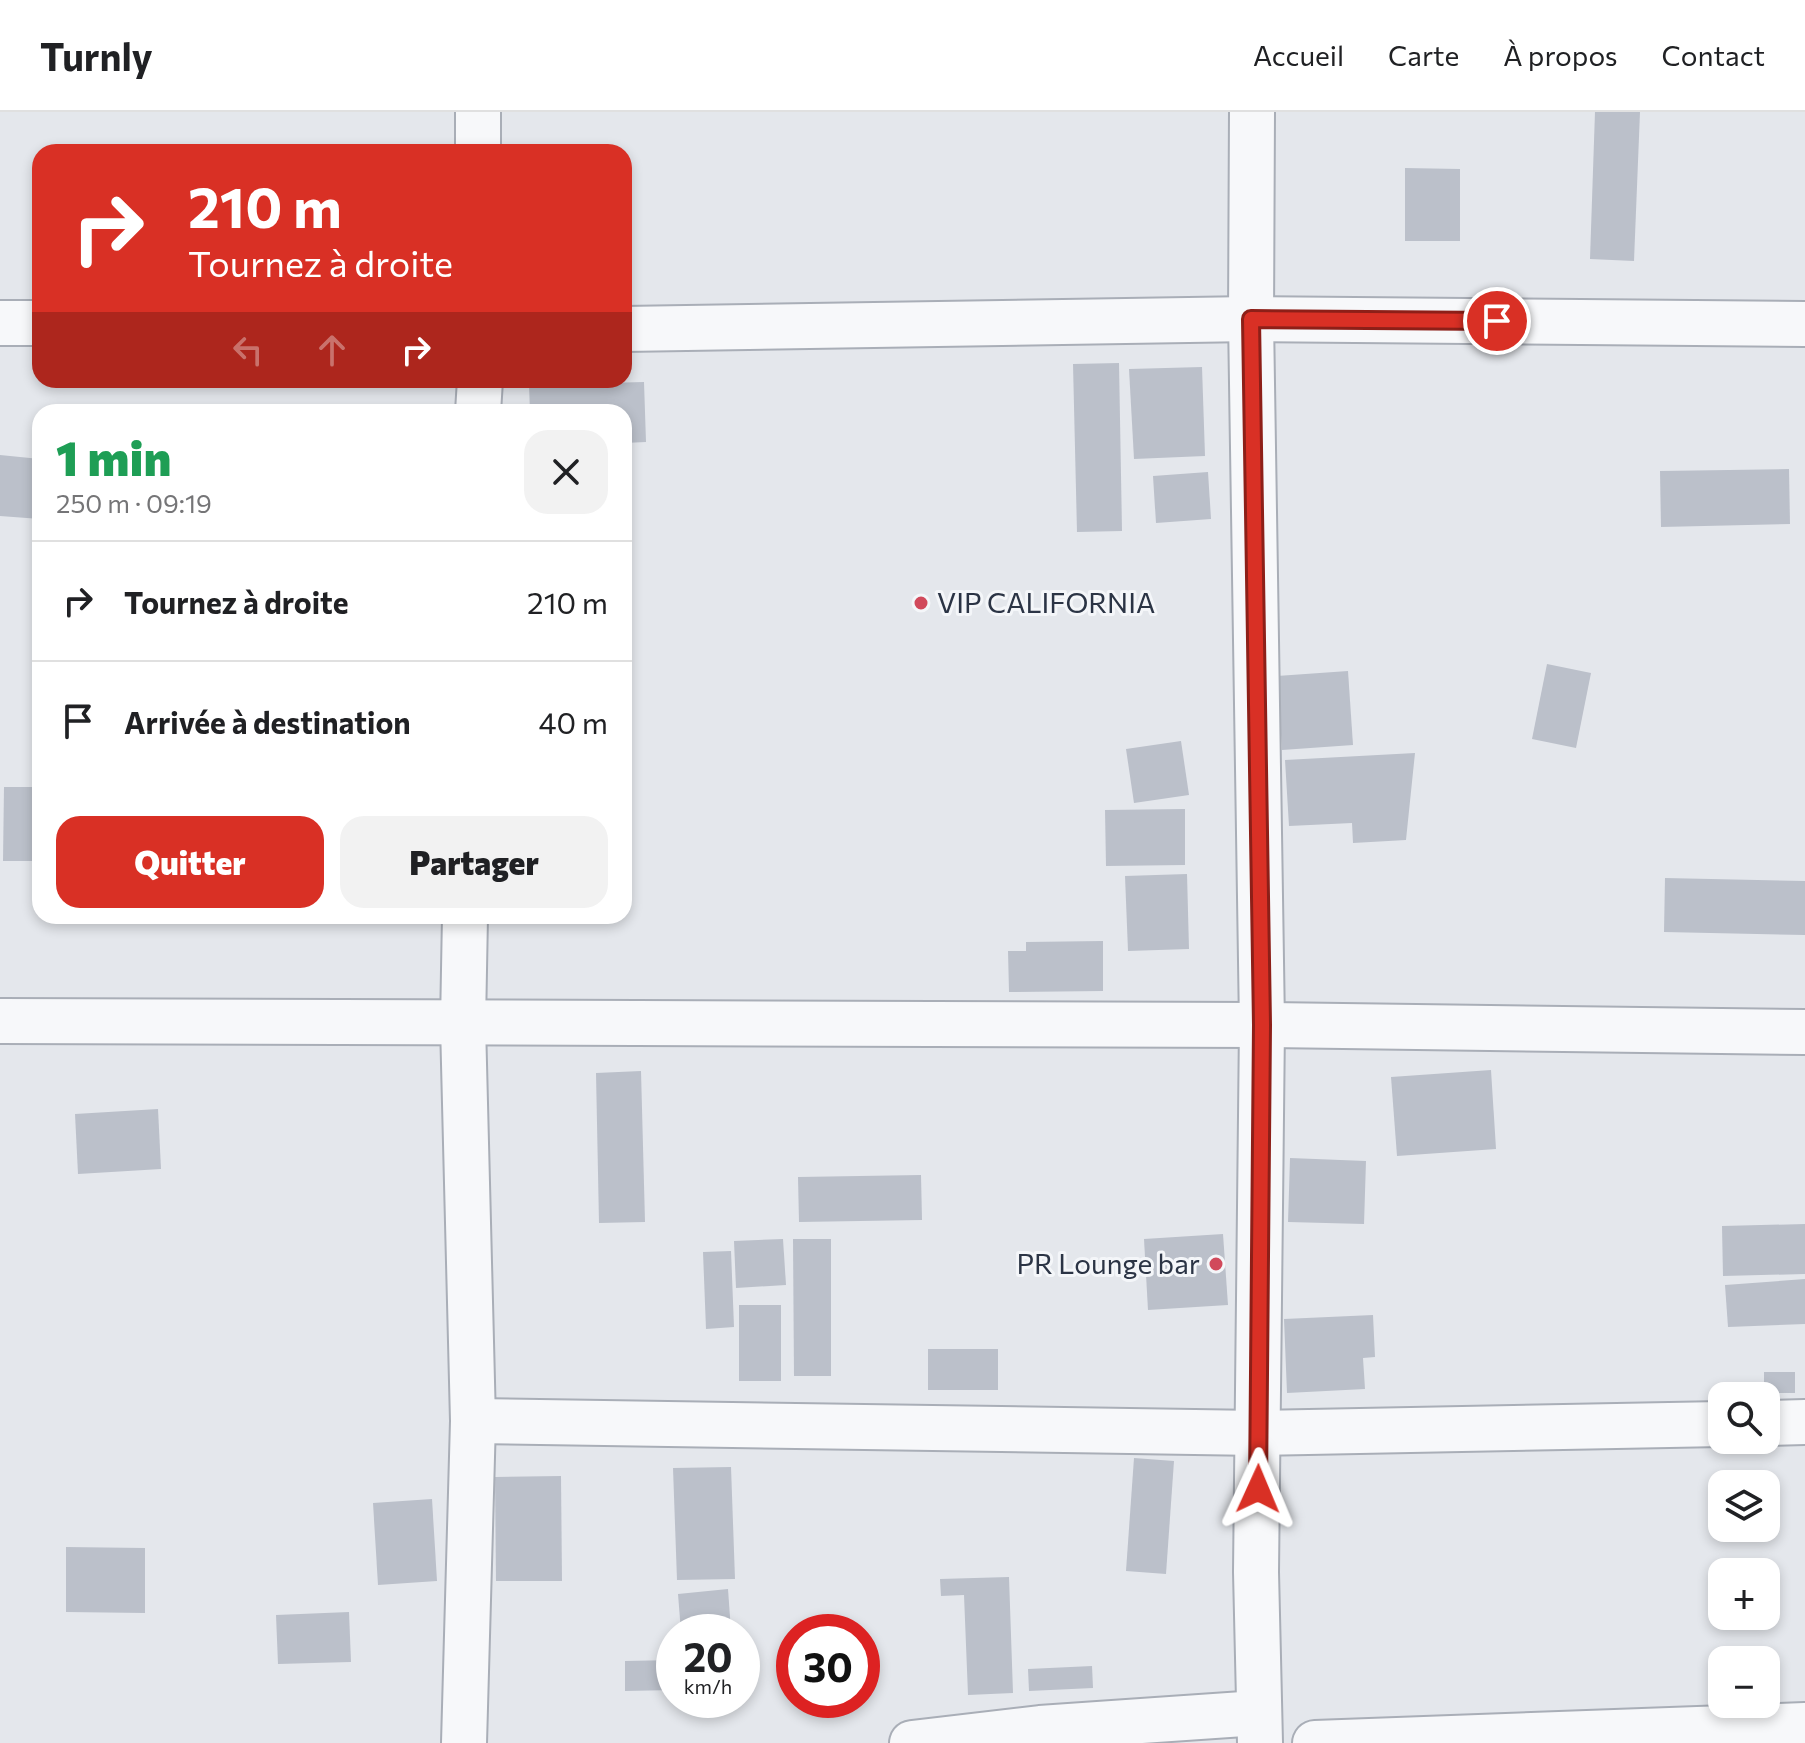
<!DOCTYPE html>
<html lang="fr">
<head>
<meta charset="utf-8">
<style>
	:root { --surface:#fff; --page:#f2f2f2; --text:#202124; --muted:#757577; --line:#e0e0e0; --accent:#d93025 }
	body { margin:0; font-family:Commissioner,sans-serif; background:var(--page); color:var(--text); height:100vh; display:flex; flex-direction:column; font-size:30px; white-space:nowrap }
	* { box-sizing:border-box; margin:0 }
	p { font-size:26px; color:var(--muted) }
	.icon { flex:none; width:44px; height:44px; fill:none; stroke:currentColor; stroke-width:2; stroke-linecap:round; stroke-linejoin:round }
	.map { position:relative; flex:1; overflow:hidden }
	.side { position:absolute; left:32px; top:292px; width:600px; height:520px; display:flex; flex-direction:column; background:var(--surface); border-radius:24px; box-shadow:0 4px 12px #0003 }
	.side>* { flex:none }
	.top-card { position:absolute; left:32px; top:32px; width:600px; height:244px; border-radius:24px; box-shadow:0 4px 12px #0003; background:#d93025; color:#fff; overflow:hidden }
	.tools { position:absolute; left:1708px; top:1270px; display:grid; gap:16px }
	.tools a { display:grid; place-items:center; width:72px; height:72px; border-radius:16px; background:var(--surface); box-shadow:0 4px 12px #0003; font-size:40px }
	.speed { position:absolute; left:656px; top:1502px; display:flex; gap:16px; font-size:40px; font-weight:700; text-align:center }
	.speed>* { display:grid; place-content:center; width:104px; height:104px; border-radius:50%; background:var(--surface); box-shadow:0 4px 12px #0003; line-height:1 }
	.speed small { font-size:20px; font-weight:400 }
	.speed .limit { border:12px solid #d22; background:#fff; color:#111 }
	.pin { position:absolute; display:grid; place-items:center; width:68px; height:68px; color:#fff; margin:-34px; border:4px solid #fff; border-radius:50%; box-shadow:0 2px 8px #0007 }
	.me { position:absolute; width:88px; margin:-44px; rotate:1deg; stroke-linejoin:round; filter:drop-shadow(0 0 6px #0008) }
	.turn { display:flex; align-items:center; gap:28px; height:168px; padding:0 24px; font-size:36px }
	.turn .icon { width:104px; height:104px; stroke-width:2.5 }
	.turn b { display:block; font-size:56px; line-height:68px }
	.lanes { display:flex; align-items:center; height:76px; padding:0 24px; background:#0003; justify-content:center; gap:40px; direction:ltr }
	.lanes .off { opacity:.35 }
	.round { display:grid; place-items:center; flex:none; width:84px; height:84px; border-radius:24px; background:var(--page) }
	.headline { display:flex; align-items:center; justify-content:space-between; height:136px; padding:0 24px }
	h1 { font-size:48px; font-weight:800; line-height:60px; color:#1e9e55 }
	.action { display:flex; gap:16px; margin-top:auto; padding:16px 24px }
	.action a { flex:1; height:92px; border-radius:24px; background:var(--accent); color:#fff; font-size:32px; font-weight:800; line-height:92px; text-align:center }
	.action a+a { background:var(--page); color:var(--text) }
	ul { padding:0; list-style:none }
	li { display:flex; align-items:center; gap:24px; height:120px; padding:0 24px; border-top:2px solid var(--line) }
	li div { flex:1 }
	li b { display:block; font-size:30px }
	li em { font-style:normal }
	header { display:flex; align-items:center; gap:48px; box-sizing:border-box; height:112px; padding:0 40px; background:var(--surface); border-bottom:2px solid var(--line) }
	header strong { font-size:38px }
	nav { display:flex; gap:44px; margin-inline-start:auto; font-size:28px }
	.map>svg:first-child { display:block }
</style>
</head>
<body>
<header>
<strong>Turnly</strong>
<nav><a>Accueil</a><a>Carte</a><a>À propos</a><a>Contact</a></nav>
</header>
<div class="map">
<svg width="1805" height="1631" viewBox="0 0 1805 1631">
	<rect width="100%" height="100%" fill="#e4e7ec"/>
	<g fill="#bbc0ca">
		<path d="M1595,0H1640L1634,149L1590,147Z"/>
		<path d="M1405,56L1460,57V129H1405Z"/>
		<path d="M1119,251L1122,419L1077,420L1073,252Z"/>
		<path d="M1202,255L1205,344L1134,347L1129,257Z"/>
		<path d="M644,270L646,330L624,331V300H530L529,273Z"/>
		<path d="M0,343L40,347V407L0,404Z"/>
		<path d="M1789,357L1790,412L1661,415L1660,359Z"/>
		<path d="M1208,360L1211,407L1156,411L1153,364Z"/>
		<path d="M1547,552L1591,561L1576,636L1532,627Z"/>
		<path d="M1348,559L1353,633L1282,638L1277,564Z"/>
		<path d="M1181,629L1189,683L1134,691L1126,637Z"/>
		<path d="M1415,641L1406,728L1353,731L1352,711L1289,714L1285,648Z"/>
		<path d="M4,675H40V749H3Z"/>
		<path d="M1185,697V753L1106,754L1105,698Z"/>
		<path d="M1187,762L1189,837L1128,839L1125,764Z"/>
		<path d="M1665,766L1805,769V823L1664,820Z"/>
		<path d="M526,804H569V810L527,812Z"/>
		<path d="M1103,829V879L1009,880L1008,839H1026V830Z"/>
		<path d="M1491,958L1496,1037L1397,1044L1391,965Z"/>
		<path d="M641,959L645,1110L599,1111L596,961Z"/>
		<path d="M158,997L161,1057L78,1062L75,1002Z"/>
		<path d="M1290,1046L1366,1049L1364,1112L1288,1110Z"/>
		<path d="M921,1063L922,1108L799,1110L798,1065Z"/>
		<path d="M1805,1112V1162L1723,1164L1722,1114Z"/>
		<path d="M1223,1122L1228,1193L1148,1198L1144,1127Z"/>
		<path d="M783,1127L786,1173L736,1176L734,1129Z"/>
		<path d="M793,1127H831V1264H794Z"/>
		<path d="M731,1139L734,1215L706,1217L703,1140Z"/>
		<path d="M1805,1167V1212L1728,1215L1725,1173Z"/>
		<rect x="739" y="1193" width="42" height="76"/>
		<path d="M1373,1203L1375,1245L1363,1246L1365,1277L1287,1281L1284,1207Z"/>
		<rect x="928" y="1237" width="70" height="41"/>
		<rect x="1764" y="1260" width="31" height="21"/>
		<path d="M1134,1346L1174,1349L1166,1462L1126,1459Z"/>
		<path d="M731,1355L735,1467L677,1468L673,1356Z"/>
		<path d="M561,1364L562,1469H496L495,1365Z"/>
		<path d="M432,1387L437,1469L378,1473L373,1391Z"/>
		<path d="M66,1435L145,1436V1501L66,1500Z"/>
		<path d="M1009,1465L1013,1581L968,1583L964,1483L941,1484L940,1467Z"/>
		<path d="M728,1477L731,1519L681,1520L678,1482Z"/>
		<path d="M349,1500L351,1550L278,1552L276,1503Z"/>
		<path d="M674,1548V1578L625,1579V1549Z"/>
		<path d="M1092,1554L1093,1576L1029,1579L1028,1557Z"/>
	</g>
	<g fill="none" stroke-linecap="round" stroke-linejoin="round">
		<defs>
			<g id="minor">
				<path d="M478,0V40"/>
				<path d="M1252,0L1251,207L1262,913L1256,1460L1260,1631"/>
				<path d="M0,211H40"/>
				<path d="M624,217L1251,207L1805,212"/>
				<path d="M478,300L480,268"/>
				<path d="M0,909L1262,913L1805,920"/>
				<path d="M473,1309L1259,1321L1722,1312"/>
				<path d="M1766,1311L1805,1310"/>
				<path d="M464,1631L473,1309L463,912L465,804"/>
				<path d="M912,1631L1040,1616L1258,1601"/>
				<path d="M1315,1631L1805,1613"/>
			</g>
		</defs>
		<use href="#minor" stroke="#a9aeb7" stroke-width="48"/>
		<use href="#minor" stroke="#f7f8fa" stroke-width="44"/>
	</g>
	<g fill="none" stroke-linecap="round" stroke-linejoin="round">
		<defs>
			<path id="route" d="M1258,1377L1262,913L1251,207L1497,209"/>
		</defs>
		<use href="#route" stroke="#8d1f18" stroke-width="20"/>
		<use href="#route" stroke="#d93025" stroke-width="14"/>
	</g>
	<g fill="#d1495b" stroke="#f4f6f9" stroke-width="3">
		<circle cx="921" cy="491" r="8"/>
		<circle cx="1216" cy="1152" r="8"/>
	</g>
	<g text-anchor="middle" stroke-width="6" stroke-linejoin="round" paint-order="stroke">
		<g font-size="28" fill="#2b3445" stroke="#f4f6f9" text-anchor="start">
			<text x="937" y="501">VIP CALIFORNIA</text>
			<text x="1200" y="1162" text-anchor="end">PR Lounge bar</text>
		</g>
	</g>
</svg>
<div class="tools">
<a><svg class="icon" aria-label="search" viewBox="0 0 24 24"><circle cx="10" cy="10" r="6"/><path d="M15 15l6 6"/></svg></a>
<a><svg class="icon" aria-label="layers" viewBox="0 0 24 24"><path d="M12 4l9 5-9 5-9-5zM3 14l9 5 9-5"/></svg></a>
<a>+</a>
<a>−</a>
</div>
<div class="speed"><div>20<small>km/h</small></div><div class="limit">30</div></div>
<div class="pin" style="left:1497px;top:209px;background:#d93025"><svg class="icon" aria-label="arrive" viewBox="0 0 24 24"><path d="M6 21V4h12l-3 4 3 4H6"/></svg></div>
<svg class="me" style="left:1258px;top:1377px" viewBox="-20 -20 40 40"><path d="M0-17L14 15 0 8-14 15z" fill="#d93025" stroke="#fff" stroke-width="4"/></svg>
<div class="top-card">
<div class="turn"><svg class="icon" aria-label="right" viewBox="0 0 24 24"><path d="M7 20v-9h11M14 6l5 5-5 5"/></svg><div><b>210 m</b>Tournez à droite</div></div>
<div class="lanes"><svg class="icon off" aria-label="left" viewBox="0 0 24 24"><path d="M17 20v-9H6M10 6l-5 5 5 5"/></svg><svg class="icon off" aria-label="ahead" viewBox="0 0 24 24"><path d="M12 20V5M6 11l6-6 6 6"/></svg><svg class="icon" aria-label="right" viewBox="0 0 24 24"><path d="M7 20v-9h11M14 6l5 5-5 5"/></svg></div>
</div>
<section class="side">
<div class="headline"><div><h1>1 min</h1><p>250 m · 09:19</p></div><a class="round"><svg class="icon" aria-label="close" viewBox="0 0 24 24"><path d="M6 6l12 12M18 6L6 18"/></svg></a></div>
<ul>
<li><svg class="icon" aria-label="right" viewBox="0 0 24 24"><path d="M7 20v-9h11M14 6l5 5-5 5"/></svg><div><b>Tournez à droite</b></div><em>210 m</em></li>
<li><svg class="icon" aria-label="arrive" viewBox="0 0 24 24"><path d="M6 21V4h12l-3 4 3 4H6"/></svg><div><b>Arrivée à destination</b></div><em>40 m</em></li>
</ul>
<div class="action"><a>Quitter</a><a>Partager</a></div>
</section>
</div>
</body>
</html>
